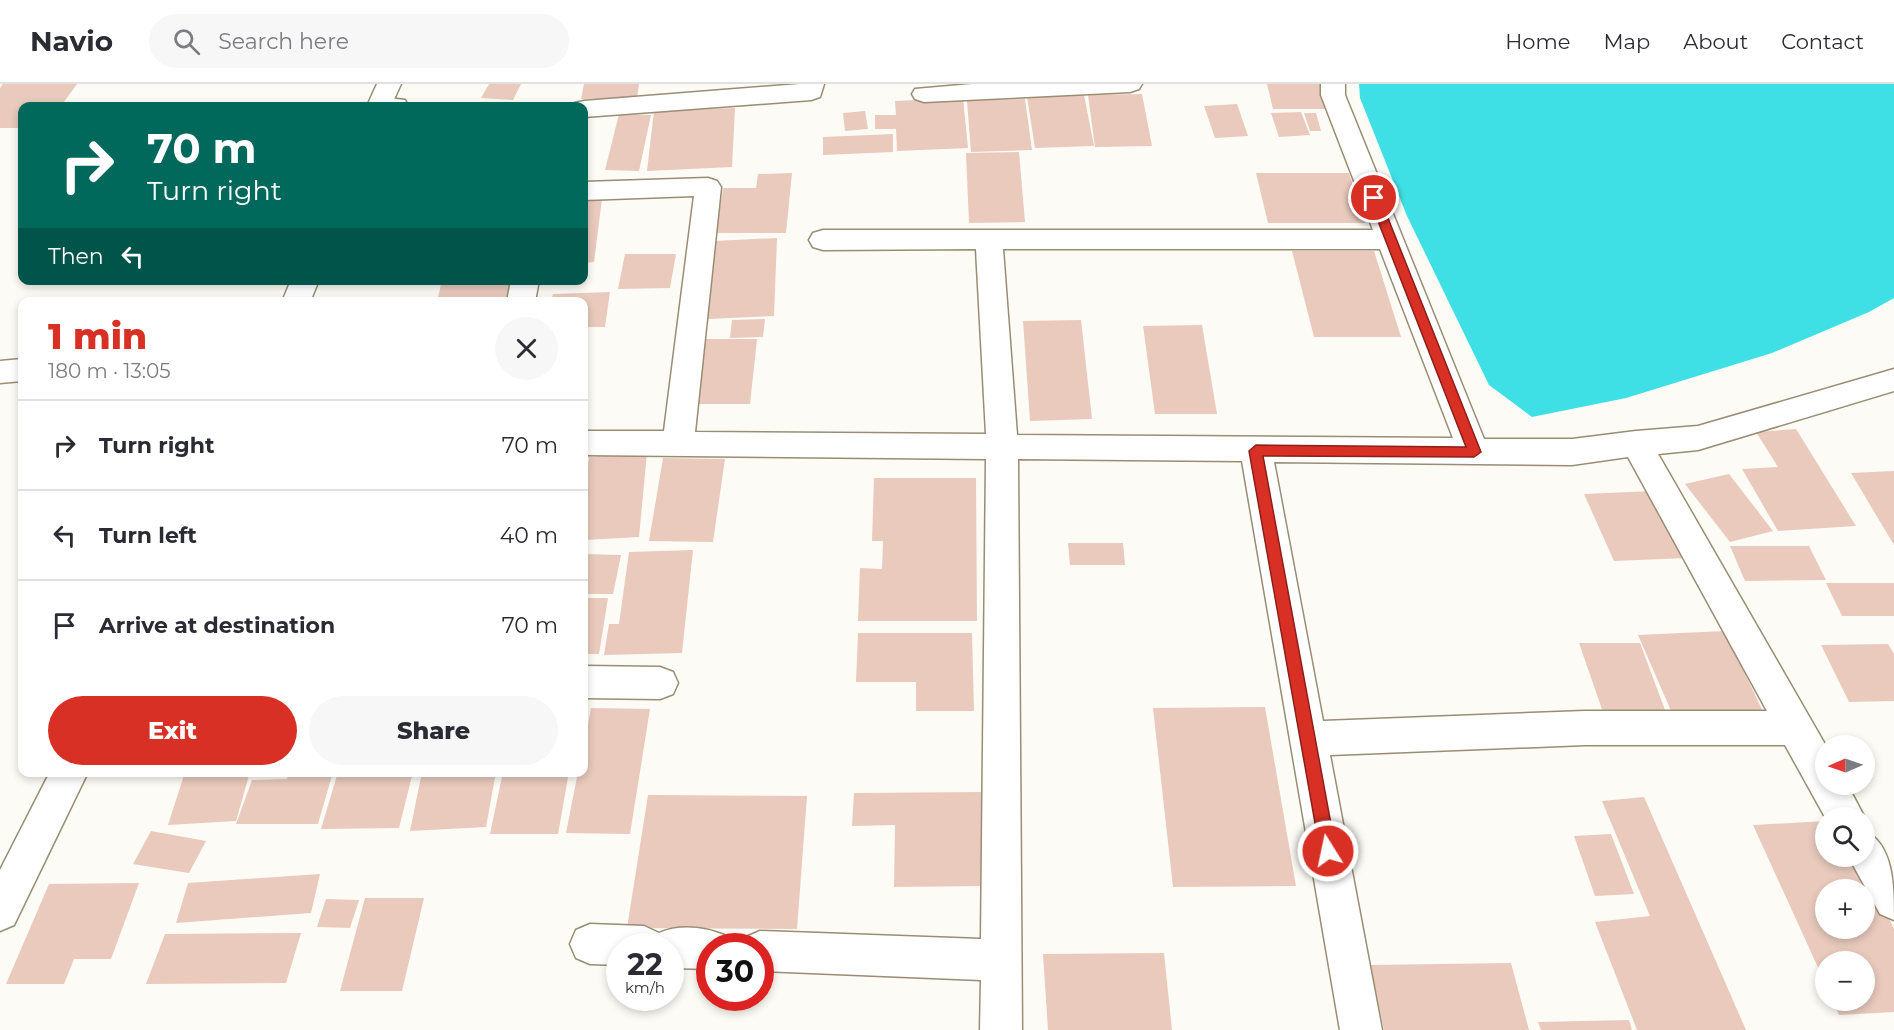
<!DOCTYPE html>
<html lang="en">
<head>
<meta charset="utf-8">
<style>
	:root { --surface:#fff; --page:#f7f7f7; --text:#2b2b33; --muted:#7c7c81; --line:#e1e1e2; --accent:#d93025 }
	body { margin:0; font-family:Montserrat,sans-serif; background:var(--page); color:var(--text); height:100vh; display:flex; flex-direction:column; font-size:22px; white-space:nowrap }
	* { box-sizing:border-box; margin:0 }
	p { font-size:20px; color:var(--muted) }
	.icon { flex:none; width:33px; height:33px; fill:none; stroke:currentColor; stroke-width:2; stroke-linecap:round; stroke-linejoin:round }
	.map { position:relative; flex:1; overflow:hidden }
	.side { position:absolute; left:18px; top:213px; width:570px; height:480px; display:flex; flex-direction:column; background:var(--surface); border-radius:12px; box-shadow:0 3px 9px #0003 }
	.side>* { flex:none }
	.banner { position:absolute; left:18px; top:18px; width:570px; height:183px; border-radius:12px; box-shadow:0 3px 9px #0003; background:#00695c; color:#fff; overflow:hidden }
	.needle { width:39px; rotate:268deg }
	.buttons { position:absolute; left:1815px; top:651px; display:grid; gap:12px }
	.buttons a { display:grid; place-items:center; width:60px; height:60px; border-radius:50%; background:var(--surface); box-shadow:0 3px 9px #0003; font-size:30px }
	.speed { position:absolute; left:606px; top:849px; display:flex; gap:12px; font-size:30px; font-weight:700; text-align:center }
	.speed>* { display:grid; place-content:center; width:78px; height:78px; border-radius:50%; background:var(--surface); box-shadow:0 3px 9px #0003; line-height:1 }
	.speed small { font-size:15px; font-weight:400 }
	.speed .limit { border:9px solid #d22; background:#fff; color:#111 }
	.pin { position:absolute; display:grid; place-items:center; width:51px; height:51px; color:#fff; margin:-26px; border:3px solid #fff; border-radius:50%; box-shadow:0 2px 6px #0007 }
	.me { position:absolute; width:66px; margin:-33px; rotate:350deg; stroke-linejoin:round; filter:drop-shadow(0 0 4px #0008) }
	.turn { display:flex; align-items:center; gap:21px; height:126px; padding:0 30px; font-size:27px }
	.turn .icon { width:78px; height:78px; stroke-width:2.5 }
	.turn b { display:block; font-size:42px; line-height:51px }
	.then { display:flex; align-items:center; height:57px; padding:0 30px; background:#0003; gap:12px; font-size:22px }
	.round { display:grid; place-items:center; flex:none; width:63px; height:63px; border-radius:32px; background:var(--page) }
	.overview { display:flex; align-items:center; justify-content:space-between; height:102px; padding:0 30px }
	h1 { font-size:36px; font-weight:800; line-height:45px; color:var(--accent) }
	.cta { display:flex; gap:12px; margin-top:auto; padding:12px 30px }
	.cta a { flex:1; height:69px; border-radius:36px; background:var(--accent); color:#fff; font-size:24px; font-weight:800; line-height:69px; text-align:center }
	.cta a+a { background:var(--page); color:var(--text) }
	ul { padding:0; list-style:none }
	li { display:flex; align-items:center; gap:18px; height:90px; padding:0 30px; border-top:2px solid var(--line) }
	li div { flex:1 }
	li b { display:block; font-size:22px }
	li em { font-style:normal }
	header { display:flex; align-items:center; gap:36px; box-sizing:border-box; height:84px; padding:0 30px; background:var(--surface); border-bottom:2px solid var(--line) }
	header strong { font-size:28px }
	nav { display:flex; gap:33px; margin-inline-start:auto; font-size:21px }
	.search { width:420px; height:54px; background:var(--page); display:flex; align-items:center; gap:15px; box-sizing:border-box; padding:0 21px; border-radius:33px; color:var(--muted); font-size:22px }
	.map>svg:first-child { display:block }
</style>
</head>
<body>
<header>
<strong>Navio</strong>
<div class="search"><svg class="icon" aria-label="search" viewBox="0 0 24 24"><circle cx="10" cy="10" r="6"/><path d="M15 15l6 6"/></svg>Search here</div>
<nav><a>Home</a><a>Map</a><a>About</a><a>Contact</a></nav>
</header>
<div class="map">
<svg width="1894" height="946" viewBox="0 0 1894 946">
	<rect width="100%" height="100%" fill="#fdfbf5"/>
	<path fill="#3fe0e5" d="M1359,0H1894V214L1869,228L1772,269L1626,314L1532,333L1489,301L1407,132L1360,14Z"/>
	<g fill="#e9cabd" fill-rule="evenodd">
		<path d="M3,0H77L61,22H22V44H0V4Z"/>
		<path d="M489,0H521L513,16L481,14Z"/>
		<path d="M584,0H639L637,14L581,15Z"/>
		<path d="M1267,0H1320L1328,25H1273Z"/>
		<path d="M1142,10L1152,62L1095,63L1088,11Z"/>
		<path d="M1084,11L1094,62L1035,64L1027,13Z"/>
		<path d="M963,14L968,64L897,67L896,45H875V31H896L895,17Z"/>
		<path d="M1025,15L1032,66L971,68L967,17Z"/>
		<path d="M1237,20L1248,52L1215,54L1204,22Z"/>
		<path d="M735,24L732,83L647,87L654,27Z"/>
		<path d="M865,27L868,45L845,47L843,29Z"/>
		<path d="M1301,28L1310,51L1279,53L1271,29Z"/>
		<path d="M1304,29H1316L1321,47H1310Z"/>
		<path d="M619,30L651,31L639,87L605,86Z"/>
		<path d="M893,50V68L823,71V53Z"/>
		<path d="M1019,68L1025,138L969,139L966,69Z"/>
		<path d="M792,89L786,149H716L723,104H756L758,90Z"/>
		<path d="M1256,89H1349L1365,139H1268Z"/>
		<path d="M603,107L594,178L584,179V108Z"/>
		<path d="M777,154L774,232L708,235L714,157Z"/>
		<path d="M1292,167H1374L1401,253H1314Z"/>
		<path d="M625,170H676L670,204L618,205Z"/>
		<path d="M442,196H517L514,218H437Z"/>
		<path d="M610,208L605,243H584V218H551L553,210Z"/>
		<path d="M765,235L763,253L730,254L732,236Z"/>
		<path d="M1081,236L1092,335L1030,337L1023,237Z"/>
		<path d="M1202,241L1217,330H1155L1143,242Z"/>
		<path d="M700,255H757L750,320H690Z"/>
		<path d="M1796,345L1856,442L1778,447L1742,385L1778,383L1756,348Z"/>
		<path d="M647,369L639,453L584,456V418L589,373Z"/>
		<path d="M663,374L725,375L713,458L649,457Z"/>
		<path d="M1894,387V461L1851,389Z"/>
		<path d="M1729,390L1773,447L1730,458L1685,400Z"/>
		<path d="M874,394H976L977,537H858L860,484L882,485L883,457H872Z"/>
		<path d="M1653,407L1686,474L1614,477L1584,410Z"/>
		<path d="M1068,459H1123L1125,481H1070Z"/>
		<path d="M1730,462H1809L1826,496L1745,497Z"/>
		<path d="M693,466L682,569L604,571L609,540H619L629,468Z"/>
		<path d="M584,470L621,471L613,510H584Z"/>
		<path d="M1826,499H1894V532H1842Z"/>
		<path d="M584,514H608L599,570H584Z"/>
		<path d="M1725,547L1765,632L1675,636L1638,551Z"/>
		<path d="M858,549H972L974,627H916V598H856Z"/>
		<path d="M1579,559H1640L1668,634H1605Z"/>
		<path d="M1888,560L1894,570V617L1849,618L1821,561Z"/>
		<path d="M1265,623L1296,802L1173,803L1153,624Z"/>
		<path d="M591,624L650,625L630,750L566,749L578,688H584V661Z"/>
		<path d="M185,688H250L236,737L168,741Z"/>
		<path d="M289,688H333L318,740H236L252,696L287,695Z"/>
		<path d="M338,688H413L399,744L321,745Z"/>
		<path d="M422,688H496L486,743L410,747Z"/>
		<path d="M503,688H569L558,750H490Z"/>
		<path d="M983,708L985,802L894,803L895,741L852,742L854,709Z"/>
		<path d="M648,711L807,712L797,845L627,844Z"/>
		<path d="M1644,713L1746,946H1637L1595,838L1650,832L1602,717Z"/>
		<path d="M1826,737V772H1859L1894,845V928L1839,931L1832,916H1864V878H1826V901L1753,741ZM1826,806H1864V844H1826Z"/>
		<path d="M151,747L206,757L189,789L133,780Z"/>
		<path d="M1611,750L1634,810L1595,812L1574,752Z"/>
		<path d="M320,790L311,829L176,839L188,799Z"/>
		<path d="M139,799L111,875H74L64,900H6L49,800Z"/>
		<path d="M365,814H424L402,907H340Z"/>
		<path d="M326,815L359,816L350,844L317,843Z"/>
		<path d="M301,849L286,899L146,900L165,850Z"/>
		<path d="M1164,869L1172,946H1048L1043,870Z"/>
		<path d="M1511,879L1529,946H1384L1370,881Z"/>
		<path d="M1629,936L1632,946H1541L1538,938Z"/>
	</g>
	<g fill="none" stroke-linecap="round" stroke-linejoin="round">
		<defs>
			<g id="street">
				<path d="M800,0H824L820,13L811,16L584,33V22H573L575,19L584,17Z"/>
				<path d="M972,0H1142L1139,5L1130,8L924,18L915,15L912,10L915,5Z"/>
				<path d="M1321,0H1345V11L1484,355H1572L1636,347L1698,342L1894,285V307L1698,366L1658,370L1826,662V700H1847L1865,734L1864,735H1826L1785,661H1585L1330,671L1382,946H1340L1242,377L1018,375L1022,946H980L981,896L760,887V862H742L746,853L760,847L981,855L986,375L584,371V347H664L694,112L584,116V98L708,94L717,97L721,103L695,348L986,350L976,165L823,166L813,163L809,156L813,149L823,146H1373L1321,11ZM1003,165H1380L1453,354L1017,351ZM1628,373L1767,627H1585L1323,637L1274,378L1572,381Z"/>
				<path d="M380,13L405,16L408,22H369L371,15Z"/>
				<path d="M511,196H539L535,218H507Z"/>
				<path d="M22,275V297L0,299V277Z"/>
				<path d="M584,582L660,583L673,588L678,599L673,610L660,615L584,614Z"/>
				<path d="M1864,746C1894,761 1894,802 1894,836L1880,830L1848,772H1864Z"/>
				<path d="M590,840L644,842L659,849C679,840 705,843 724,851L729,862H710V885L670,884V862H620V881L590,880L576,874L570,860L576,846Z"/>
			</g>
			<g id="secondary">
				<path d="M377,0H401L391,22H367Z"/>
				<path d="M291,196H319L310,218H282Z"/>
				<path d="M50,688H88L14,841L0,847V786Z"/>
			</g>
		</defs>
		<use href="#street" stroke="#998d74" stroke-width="3"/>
		<use href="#secondary" stroke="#998d74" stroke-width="3"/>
		<use href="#street" fill="#fff" fill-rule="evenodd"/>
		<use href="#secondary" fill="#fff" fill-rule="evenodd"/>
	</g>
	<path fill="#d93025" stroke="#8d1f18" stroke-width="1.5" d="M1374,111L1380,114L1481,368L1474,373L1263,372L1336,767L1334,773L1328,775L1323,773L1320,767L1249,367L1256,361L1466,363L1369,114Z"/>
</svg>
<div class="buttons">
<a><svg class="needle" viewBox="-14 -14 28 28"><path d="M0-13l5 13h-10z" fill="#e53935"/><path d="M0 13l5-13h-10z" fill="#7c7c81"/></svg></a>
<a><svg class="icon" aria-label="search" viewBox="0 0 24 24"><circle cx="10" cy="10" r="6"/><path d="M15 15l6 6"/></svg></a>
<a>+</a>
<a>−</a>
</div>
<div class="speed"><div>22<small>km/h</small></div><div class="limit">30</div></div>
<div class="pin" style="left:1374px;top:114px;background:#d93025"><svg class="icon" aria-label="arrive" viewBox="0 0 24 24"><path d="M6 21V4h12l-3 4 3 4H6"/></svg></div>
<svg class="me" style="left:1328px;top:767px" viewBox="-20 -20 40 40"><circle r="17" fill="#d93025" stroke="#fff" stroke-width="3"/><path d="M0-11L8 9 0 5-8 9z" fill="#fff"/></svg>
<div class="banner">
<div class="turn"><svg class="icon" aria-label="right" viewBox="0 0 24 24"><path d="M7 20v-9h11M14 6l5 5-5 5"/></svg><div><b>70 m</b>Turn right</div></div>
<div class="then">Then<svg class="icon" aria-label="left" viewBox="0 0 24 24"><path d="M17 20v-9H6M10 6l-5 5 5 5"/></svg></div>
</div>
<section class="side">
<div class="overview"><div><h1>1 min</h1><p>180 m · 13:05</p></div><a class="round"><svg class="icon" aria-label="close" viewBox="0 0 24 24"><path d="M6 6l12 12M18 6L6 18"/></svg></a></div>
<ul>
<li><svg class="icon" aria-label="right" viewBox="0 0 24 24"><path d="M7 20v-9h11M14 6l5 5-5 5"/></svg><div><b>Turn right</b></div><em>70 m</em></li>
<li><svg class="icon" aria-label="left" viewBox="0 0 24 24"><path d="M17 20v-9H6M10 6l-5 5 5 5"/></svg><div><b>Turn left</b></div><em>40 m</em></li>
<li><svg class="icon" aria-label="arrive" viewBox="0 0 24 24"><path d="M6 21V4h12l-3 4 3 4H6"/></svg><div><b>Arrive at destination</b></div><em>70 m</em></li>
</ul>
<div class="cta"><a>Exit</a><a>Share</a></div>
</section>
</div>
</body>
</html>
